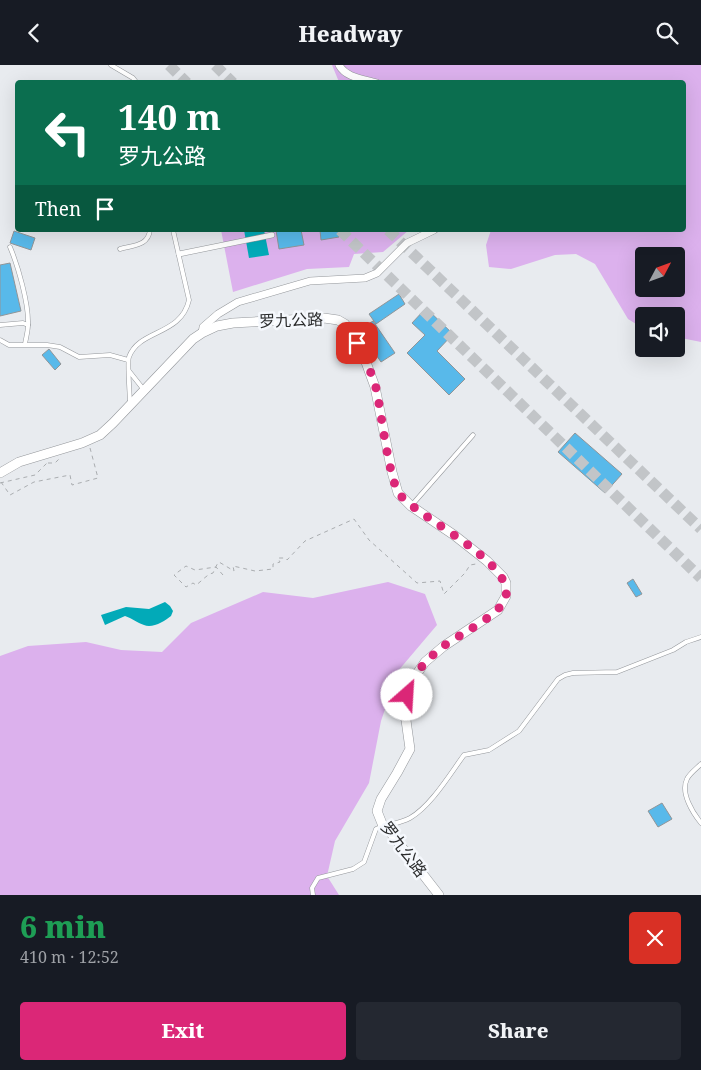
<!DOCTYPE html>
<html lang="en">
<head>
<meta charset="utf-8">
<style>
	:root { --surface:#171b24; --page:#242831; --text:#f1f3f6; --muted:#9ea1a6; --accent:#db2777 }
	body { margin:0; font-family:"Noto Serif","Noto Sans SC",serif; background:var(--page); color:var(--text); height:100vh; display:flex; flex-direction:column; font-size:19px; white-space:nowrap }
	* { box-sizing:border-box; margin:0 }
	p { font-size:16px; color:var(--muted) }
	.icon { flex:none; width:28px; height:28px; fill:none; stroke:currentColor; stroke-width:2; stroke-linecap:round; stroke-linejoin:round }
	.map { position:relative; height:830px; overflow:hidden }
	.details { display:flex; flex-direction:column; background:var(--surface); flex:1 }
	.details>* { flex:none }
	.hud { position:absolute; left:15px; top:15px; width:671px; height:152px; border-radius:5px; box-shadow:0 5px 20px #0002; background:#0b6e4f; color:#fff; overflow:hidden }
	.needle { width:32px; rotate:49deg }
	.tools { position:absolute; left:635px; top:182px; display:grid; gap:10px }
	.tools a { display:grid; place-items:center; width:50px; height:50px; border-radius:5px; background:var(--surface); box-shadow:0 5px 20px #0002; font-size:25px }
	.pin { position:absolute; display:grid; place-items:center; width:42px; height:42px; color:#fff; margin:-21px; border-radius:10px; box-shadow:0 2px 8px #0006 }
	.me { position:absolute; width:55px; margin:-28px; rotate:26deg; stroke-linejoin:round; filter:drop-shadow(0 0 4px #0008) }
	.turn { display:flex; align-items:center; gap:18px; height:105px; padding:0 20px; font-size:22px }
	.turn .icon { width:65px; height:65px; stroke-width:2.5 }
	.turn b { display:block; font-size:35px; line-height:42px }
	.then { display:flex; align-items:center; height:48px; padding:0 20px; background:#0003; gap:10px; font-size:19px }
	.round { display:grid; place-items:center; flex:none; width:52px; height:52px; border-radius:5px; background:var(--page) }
	.head { display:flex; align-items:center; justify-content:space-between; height:85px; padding:0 20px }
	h1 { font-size:30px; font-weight:800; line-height:38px; color:#1e9e55 }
	.button { display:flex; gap:10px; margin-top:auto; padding:10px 20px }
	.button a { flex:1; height:58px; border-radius:5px; background:var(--accent); color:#fff; font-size:20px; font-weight:800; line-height:58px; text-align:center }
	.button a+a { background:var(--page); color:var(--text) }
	header { display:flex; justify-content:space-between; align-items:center; height:65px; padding:0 20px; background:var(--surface); font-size:22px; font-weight:800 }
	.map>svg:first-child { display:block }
</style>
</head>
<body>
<header><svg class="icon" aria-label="back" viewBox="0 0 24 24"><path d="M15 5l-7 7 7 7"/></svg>Headway<svg class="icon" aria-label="search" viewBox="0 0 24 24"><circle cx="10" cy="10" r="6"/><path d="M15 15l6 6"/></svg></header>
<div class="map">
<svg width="701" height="830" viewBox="0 0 701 830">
	<rect width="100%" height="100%" fill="#e8ebef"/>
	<g fill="#dcb1ed" fill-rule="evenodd">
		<path d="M332,0H701V277L676,272V251H644V264L628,254L595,199L576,189L555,190L511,204L489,202L486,180L491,165H684V18H458L453,16L339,17ZM644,191H676V224H644Z"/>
		<path d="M221,165H409L383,187L354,189L349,202L307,204L233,227Z"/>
		<path d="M388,517L425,529L437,560L398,606L381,656L369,718L335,776L327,811L339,830H0V591L28,581L86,577L121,585L162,587L191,558L263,527L313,533Z"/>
	</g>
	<g fill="#02aab8">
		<path d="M244,165H264L269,190L249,193Z"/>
		<path d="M165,537L170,541L173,546L171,551C165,556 152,564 144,560C137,558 132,553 125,551L105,560L101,550L126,542L149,544Z"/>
	</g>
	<g fill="#58b9ea" stroke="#919598">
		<path d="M276,165H301L304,180L279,184Z"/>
		<path d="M320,165H338L339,172L321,175Z"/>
		<path d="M14,166L35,173L31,185L10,178Z"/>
		<path d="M10,198L21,246L0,251V200Z"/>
		<path d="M399,229L405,239L376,259L369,249Z"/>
		<path d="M426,243L453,269L437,286L465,314L449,330L407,288L425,270L412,258Z"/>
		<path d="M373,256L395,288L381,297L359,265Z"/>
		<path d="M49,284L61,299L55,305L42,290Z"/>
		<path d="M575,368L622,409L605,428L558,387Z"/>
		<path d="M633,514L642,529L636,532L627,518Z"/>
		<path d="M662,738L672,754L658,762L648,746Z"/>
	</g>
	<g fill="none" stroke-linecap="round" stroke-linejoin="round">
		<g stroke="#c2c5c8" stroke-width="11" stroke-dasharray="11 5.5" stroke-linecap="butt">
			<path d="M169,0L187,18"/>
			<path d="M215,0L233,18"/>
			<path d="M340,165L701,513"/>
			<path d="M388,165L701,464"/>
		</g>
		<defs>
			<g id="service">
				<path d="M111,0L133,13L137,18"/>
				<path d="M10,182C18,201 29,239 28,260C28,266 26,273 25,279"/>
				<path d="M120,184C134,180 148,181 150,165"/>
				<path d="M0,260L23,258L28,260"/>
				<path d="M0,275L9,280H47L60,282L79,292L110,290L128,295"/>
				<path d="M129,306L144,325"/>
				<path d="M130,339C130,330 127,297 129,292C139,264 181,271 189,235L173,165"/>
				<path d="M411,441L473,370"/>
				<path d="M701,699C697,703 689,709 687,714C680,728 693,748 701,758"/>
				<path d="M313,830L312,823L318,813L353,804L364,797L376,764C387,759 399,759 410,753C431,741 450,709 464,690L489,685L519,666L558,614L565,610L573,608L617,607L673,585L686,577L701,572"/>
			</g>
			<path id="pedestrian" d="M179,189L272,170"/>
			<g id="minor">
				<path d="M339,0C346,13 364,14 377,18"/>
				<path d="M202,268L203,262L218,249L238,237L310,216L365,213L377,208L407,178L434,165"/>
			</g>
			<path id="tertiary" d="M0,408L19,397L82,378L100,370L113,358L193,274L202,268L217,261L233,258L324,253L338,255L345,259L363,289L375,322L392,407L398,428L411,441L454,470L487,496L503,512L506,518V531L498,545L444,581L425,597L409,620L404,641L410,684L397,708L381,734L377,746L383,761L390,767L439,830"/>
		</defs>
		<use href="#service" stroke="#94979b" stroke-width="5"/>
		<use href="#pedestrian" stroke="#94979b" stroke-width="6"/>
		<use href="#minor" stroke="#94979b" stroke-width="8"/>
		<use href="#tertiary" stroke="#94979b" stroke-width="10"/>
		<g stroke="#aaadb0" stroke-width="1" stroke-dasharray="4 4" stroke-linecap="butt">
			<path d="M48,398H55L59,394"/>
			<path d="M1,417L10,430L34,417L70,410L72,420L98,413L90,383"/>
			<path d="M0,418L35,410L47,398"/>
			<path d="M223,510L216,502L195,505L186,501L174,510L186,522L193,518L196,520C201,517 207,509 213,508C215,504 216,500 219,497L234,506L233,501L255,506L273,504V499L280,497L278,493H285L287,495L305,476L354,454L369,475L417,518L440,516L444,529L465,508L470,500L476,499"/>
		</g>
		<use href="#service" stroke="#fff" stroke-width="4"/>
		<use href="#pedestrian" stroke="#fff" stroke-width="5"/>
		<use href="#minor" stroke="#fff" stroke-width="7"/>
		<use href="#tertiary" stroke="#fff" stroke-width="9"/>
	</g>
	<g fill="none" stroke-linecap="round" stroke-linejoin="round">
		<path stroke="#db2777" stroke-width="9" stroke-dasharray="0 16.2" d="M357,278C364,292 372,308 376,323C381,344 389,417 400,430C422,455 512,496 506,531C504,548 459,570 445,580C428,593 412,609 407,630"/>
	</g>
	<g text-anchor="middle" stroke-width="5" stroke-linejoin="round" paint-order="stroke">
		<g font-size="16" fill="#2c2d2e" stroke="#f5f8fd">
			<text transform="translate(291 255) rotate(-2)" y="6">罗九公路</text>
			<text transform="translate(404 784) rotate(53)" y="6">罗九公路</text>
		</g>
	</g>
</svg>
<div class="tools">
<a><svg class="needle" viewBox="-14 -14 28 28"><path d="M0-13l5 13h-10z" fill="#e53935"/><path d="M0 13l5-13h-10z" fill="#9ea1a6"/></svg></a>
<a><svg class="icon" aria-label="sound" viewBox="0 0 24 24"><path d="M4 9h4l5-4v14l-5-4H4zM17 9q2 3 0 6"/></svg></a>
</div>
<div class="pin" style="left:357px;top:278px;background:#d93025"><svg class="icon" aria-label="arrive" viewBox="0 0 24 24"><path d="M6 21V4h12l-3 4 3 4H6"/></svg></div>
<svg class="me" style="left:407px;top:630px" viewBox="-20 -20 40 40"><circle r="19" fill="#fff"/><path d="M0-13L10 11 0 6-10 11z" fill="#db2777"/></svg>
<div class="hud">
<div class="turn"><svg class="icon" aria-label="left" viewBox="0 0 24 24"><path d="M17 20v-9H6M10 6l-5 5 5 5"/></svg><div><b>140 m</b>罗九公路</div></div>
<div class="then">Then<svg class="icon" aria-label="arrive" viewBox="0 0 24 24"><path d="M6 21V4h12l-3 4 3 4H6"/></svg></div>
</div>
</div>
<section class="details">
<div class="head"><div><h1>6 min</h1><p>410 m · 12:52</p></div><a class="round" style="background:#d93025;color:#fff"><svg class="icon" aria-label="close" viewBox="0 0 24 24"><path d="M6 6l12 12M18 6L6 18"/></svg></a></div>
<div class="button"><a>Exit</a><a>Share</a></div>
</section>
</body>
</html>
